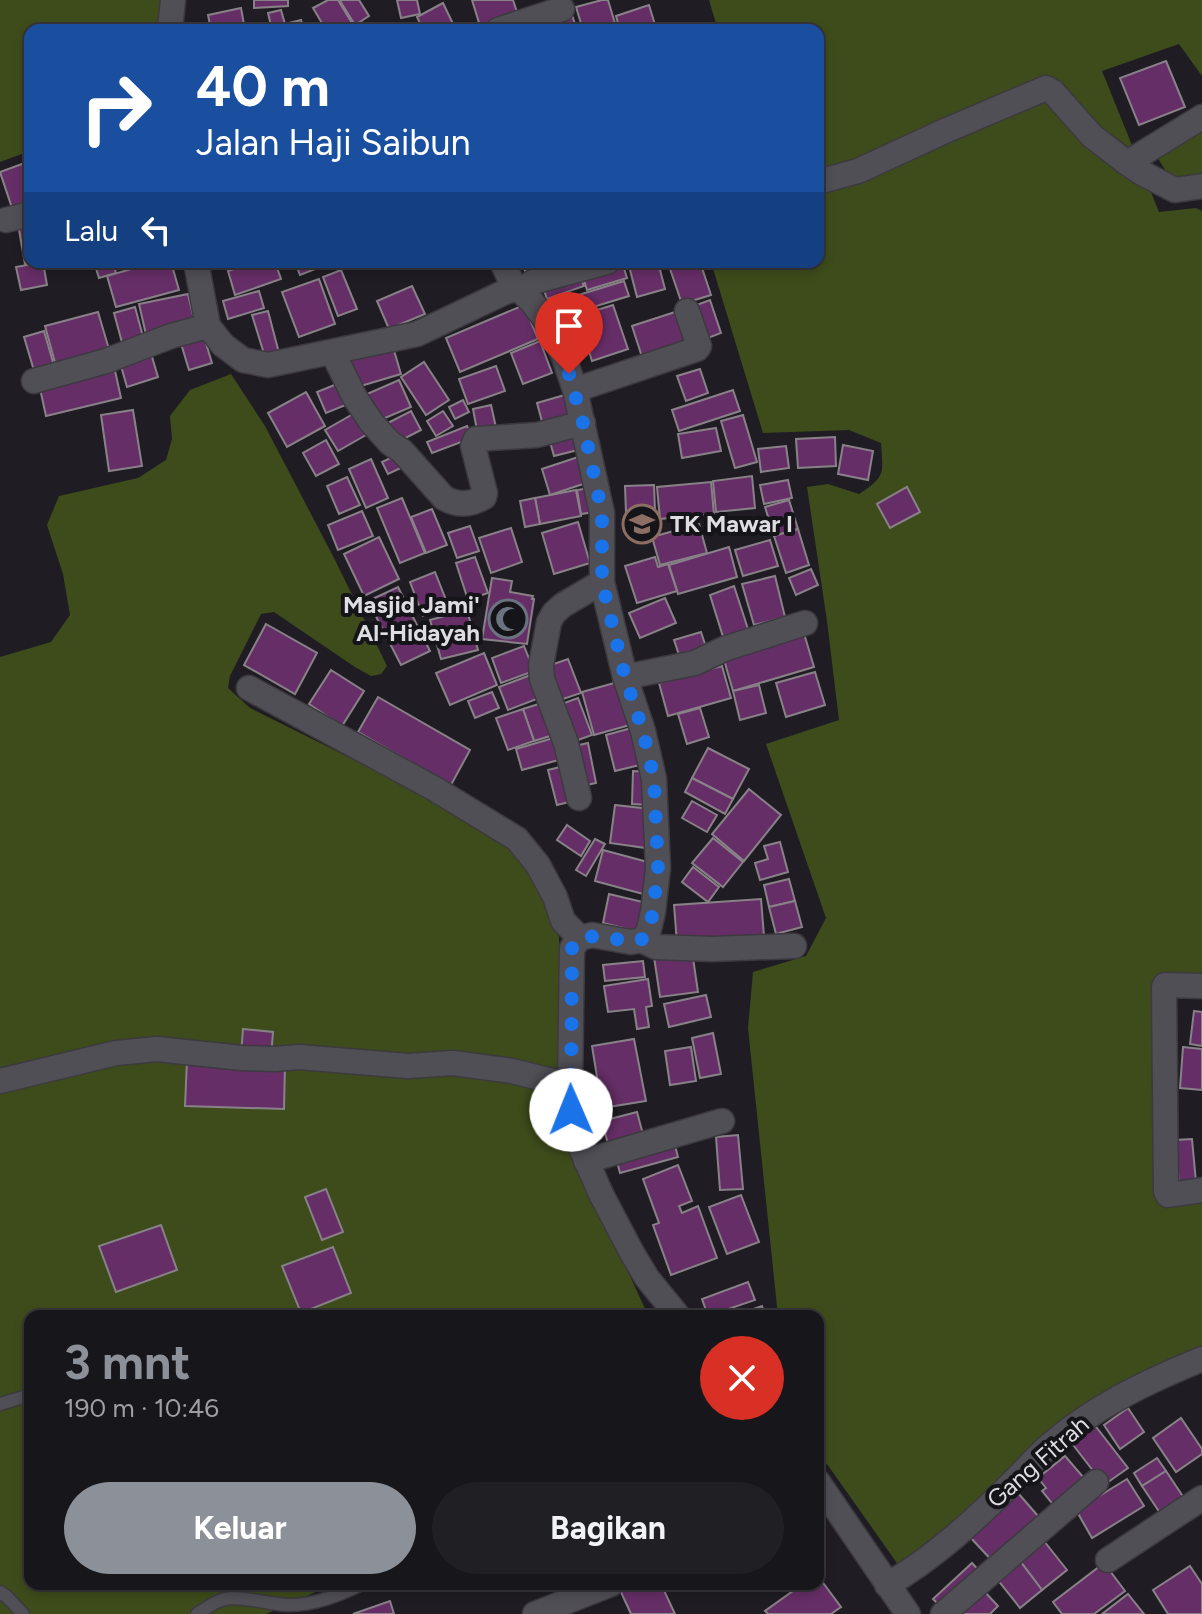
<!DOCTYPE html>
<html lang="id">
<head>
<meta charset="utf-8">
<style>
	:root { --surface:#17161a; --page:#201f23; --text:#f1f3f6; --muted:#9e9fa2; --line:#363539; --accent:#8c9099 }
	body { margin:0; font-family:Figtree,sans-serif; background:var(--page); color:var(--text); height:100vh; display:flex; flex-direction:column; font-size:30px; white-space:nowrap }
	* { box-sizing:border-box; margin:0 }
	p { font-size:26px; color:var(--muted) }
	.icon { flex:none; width:44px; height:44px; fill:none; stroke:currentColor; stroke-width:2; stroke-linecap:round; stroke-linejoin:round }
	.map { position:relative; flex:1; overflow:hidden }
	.details { position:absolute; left:24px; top:1310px; width:800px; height:280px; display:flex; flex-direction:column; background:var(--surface); border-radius:16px; box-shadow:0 4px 12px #0003,0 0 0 2px var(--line) }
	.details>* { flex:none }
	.guide { position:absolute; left:24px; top:24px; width:800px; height:244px; border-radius:16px; box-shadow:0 4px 12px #0003,0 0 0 2px var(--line); background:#1a4fa0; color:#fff; overflow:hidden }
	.pin { position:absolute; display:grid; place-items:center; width:68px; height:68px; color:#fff; margin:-82px -34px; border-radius:50% 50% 50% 0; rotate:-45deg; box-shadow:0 0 8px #0007 }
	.pin .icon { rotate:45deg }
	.me { position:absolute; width:88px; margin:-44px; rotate:359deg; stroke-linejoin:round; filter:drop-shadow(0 0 6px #0008) }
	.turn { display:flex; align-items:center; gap:28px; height:168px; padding:0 40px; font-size:36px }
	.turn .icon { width:104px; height:104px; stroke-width:2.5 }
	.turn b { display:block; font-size:56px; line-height:68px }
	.then { display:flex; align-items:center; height:76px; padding:0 40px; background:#0003; gap:16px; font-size:30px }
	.round { display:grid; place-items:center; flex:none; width:84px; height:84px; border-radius:42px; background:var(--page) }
	.headline { display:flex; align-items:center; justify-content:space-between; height:136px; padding:0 40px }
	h1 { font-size:48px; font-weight:700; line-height:60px; color:var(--accent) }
	.action { display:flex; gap:16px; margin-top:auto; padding:16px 40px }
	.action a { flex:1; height:92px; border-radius:48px; background:var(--accent); color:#fff; font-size:32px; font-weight:700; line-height:92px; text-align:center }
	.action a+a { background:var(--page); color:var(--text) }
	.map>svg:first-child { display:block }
</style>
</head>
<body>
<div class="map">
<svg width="1202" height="1614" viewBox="0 0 1202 1614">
	<rect width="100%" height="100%" fill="#1f1d23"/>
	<g fill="#3e4c1b">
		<path d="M0,0H183L179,30H30V151L0,162Z"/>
		<path d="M709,0H1202V76L1179,44L1102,71L1159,212L1196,208L1202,211V982L1164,984L1165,1197L1202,1193V1355L1155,1376L904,1573L827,1464L818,1468V1316H778L748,1028L753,972L806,956L826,918L766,744L839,720L827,621L807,487L828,484L859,494C886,476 883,474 881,443L849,430L763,433L711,262H818V30H718Z"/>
		<path d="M1202,122V173L1177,189L1154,152Z"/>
		<path d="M231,374L265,426L335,560L387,666L381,674L371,676L355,667L274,612L261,614L230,676L228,688L250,708L513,839L537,867L552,922L559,937V981L566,1071L559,1120L646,1311L653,1316H30V1584H334L266,1614H0V657L51,642L70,615L63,574L47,525L59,496L138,478L166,460L172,439L170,416L190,390Z"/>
	</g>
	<g fill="#662e67" stroke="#888288" stroke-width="2">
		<path d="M254,0H288V6L254,8Z"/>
		<path d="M328,0H338L352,23L340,30H326L313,8Z"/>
		<path d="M342,0H359L369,16L355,25L340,1Z"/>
		<path d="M397,0H417L420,14L401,18Z"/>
		<path d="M472,0H513L518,15L480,26Z"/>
		<path d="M602,0H608L617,30H583L576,7Z"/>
		<path d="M443,3L456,30H423L417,17Z"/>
		<path d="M649,5L656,28L620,30L616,16Z"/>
		<path d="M241,8L245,30H211L208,15Z"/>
		<path d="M281,10L285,24L301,20L304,30H272L268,13Z"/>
		<path d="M571,12L577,30H526Z"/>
		<path d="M1166,61L1185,107L1139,125L1120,78Z"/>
		<path d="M30,161V209L14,214L0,172Z"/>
		<path d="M30,222V262H34L25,264L18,224Z"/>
		<path d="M43,262L47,285L21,290L16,267Z"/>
		<path d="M94,262H113L116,273L99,278Z"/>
		<path d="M156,262H171L179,290L116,307L107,276Z"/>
		<path d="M255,262H275L281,279L235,295L228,271Z"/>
		<path d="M295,262H327L328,264L300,275Z"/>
		<path d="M521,262H561L562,264L528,278Z"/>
		<path d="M622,262L627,278L587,290L582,274Z"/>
		<path d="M628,262H658L665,289L637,297Z"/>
		<path d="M671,262H700L711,295L682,304L668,263Z"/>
		<path d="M341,270L357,309L338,316L323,277Z"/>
		<path d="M579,274L584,286L547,299L543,287Z"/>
		<path d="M319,279L335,324L299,337L282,292Z"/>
		<path d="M624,281L629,296L567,315L562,300Z"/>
		<path d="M412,286L425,314L389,329L377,301Z"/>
		<path d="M259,291L264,308L228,319L223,301Z"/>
		<path d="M188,294L196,328L147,339L139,304Z"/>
		<path d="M710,300L721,333L703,340L691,307Z"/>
		<path d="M524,305L538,339L460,372L446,338Z"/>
		<path d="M613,305L628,349L592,361L578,316Z"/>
		<path d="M135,307L145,344L124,350L114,313Z"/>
		<path d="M268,311L279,353L265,357L252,315Z"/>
		<path d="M678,311L689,345L643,360L632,326Z"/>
		<path d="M98,312L111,356L57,370L45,326Z"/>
		<path d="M202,330L212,363L189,370L179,337Z"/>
		<path d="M44,331L55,369L35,374L24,337Z"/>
		<path d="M540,341L552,373L523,384L511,353Z"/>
		<path d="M393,347L401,374L354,388L345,361Z"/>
		<path d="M150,350L158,377L127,387L119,359Z"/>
		<path d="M424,362L449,400L426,415L401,377Z"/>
		<path d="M114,366L121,398L46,416L39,384Z"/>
		<path d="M496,366L505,391L468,404L459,379Z"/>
		<path d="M700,369L708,393L686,401L677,376Z"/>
		<path d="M399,380L411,407L378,421L367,394Z"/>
		<path d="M344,381L353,402L326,413L317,392Z"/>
		<path d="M733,390L740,411L679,431L672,410Z"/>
		<path d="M306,392L325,426L287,447L268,413Z"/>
		<path d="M568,394L576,420L544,429L537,403Z"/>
		<path d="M463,400L469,412L455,419L449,407Z"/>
		<path d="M491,405L497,432L478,436L473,409Z"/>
		<path d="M133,410L142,466L109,471L101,415Z"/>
		<path d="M360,410L373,431L338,451L325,430Z"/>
		<path d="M411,411L421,430L394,444L384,425Z"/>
		<path d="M443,411L453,426L436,436L427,421Z"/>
		<path d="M743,415L757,462L735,468L721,421Z"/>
		<path d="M467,426L472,438L432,453L427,442Z"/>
		<path d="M716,428L721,451L682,458L678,434Z"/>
		<path d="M581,430L586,448L554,456L549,438Z"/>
		<path d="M835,437L836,466L798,468L796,439Z"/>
		<path d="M326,440L339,464L316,476L303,453Z"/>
		<path d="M843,445L873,451L868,480L838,474Z"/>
		<path d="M786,446L789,468L761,472L758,449Z"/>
		<path d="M399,454L405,466L388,474L382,462Z"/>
		<path d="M578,457L586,483L550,495L542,469Z"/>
		<path d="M371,459L388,498L366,508L349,469Z"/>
		<path d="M752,476L755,508L716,512L713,481Z"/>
		<path d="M347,477L360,505L339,514L327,486Z"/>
		<path d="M788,480L792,498L764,504L760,485Z"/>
		<path d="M711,482L714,514L660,519L657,487Z"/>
		<path d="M654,485L655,511L626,513L625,486Z"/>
		<path d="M597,487L601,511L581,514L577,490Z"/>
		<path d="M907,487L920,512L890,528L877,504Z"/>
		<path d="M576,490L581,516L540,524L535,498Z"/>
		<path d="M402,498L425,553L400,563L377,508Z"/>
		<path d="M535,498L540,524L525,527L520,501Z"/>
		<path d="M789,500L798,529L774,536L765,507Z"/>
		<path d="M432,509L447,545L426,553L411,517Z"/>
		<path d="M362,511L373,536L338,550L328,525Z"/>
		<path d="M657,514L658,532L626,533L625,516Z"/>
		<path d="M578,522L590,563L554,574L542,533Z"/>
		<path d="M699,524L707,553L660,565L652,537Z"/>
		<path d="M470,526L479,551L457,558L448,533Z"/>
		<path d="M511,528L522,562L491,573L479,538Z"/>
		<path d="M798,529L809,565L786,573L774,536Z"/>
		<path d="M379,537L399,579L364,596L344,554Z"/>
		<path d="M770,540L778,566L743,576L735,550Z"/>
		<path d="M729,547L737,577L678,594L669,565Z"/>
		<path d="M475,557L488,593L468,600L456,563Z"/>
		<path d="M655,557L658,567L668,564L677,591L637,603L625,566Z"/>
		<path d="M811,569L818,585L796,595L789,578Z"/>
		<path d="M435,572L448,605L423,616L410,582Z"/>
		<path d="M775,576L785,617L754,625L742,584Z"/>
		<path d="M492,578L512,581L510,592L533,596L532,599H534L527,644L482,639Z"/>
		<path d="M734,586L749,632L724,640L710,595Z"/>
		<path d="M398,587L430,651L401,665L368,601Z"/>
		<path d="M665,598L676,623L640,638L629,613Z"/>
		<path d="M467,610L478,650L441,659L430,620Z"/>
		<path d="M266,624L317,653L295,694L244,665Z"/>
		<path d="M803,630L814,667L733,691L722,653Z"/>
		<path d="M701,632L707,650L680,658L674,640Z"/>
		<path d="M524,646L534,671L501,683L492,658Z"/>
		<path d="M484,653L497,685L450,705L436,673Z"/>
		<path d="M568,659L581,693L554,702L542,668Z"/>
		<path d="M722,666L731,698L668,716L659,683Z"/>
		<path d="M331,670L364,691L342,726L309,704Z"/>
		<path d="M815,672L825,705L786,717L776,683Z"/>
		<path d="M533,674L542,697L508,710L499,687Z"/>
		<path d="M625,680L637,723L594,735L582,692Z"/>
		<path d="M759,685L766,713L740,720L733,691Z"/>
		<path d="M492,692L499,708L475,718L468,701Z"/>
		<path d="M378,697L470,750L451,785L358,732Z"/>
		<path d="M578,698L592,735L570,743L556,706Z"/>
		<path d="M548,701L560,733L534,741L523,709Z"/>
		<path d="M700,708L709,737L687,744L678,714Z"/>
		<path d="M523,709L534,741L508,750L496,718Z"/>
		<path d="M635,727L644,764L615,771L606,735Z"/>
		<path d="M560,736L566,758L522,770L516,749Z"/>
		<path d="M588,743L596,783L578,787L570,747Z"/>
		<path d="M708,748L749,769L733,799L692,778Z"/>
		<path d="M568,765L577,800L557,805L548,770Z"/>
		<path d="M633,771L650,772L649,805L632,804Z"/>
		<path d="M692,778L733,799L725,814L685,792Z"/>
		<path d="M749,789L781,815L744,861L712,834Z"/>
		<path d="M692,801L717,815L707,832L682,818Z"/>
		<path d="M615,805L651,809L646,848L610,843Z"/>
		<path d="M567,825L590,841L581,856L557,840Z"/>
		<path d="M713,838L743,862L723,887L692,863Z"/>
		<path d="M595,839L605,844L586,876L576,870Z"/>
		<path d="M780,842L788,872L760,880L755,863L768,859L764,846Z"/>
		<path d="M603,850L655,864L647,895L595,881Z"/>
		<path d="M693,867L719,887L708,902L682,882Z"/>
		<path d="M789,879L795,901L769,907L764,885Z"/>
		<path d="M609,894L651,904L644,933L603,923Z"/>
		<path d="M761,899L764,936L677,943L674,905Z"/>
		<path d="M795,901L802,927L776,934L769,907Z"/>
		<path d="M692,951L698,992L660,997L654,957Z"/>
		<path d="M643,961L645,977L605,981L603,965Z"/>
		<path d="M648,979L652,1006L646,1007L649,1027L637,1029L634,1009L608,1012L604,986Z"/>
		<path d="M706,995L711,1017L669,1027L664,1004Z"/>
		<path d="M1194,1011L1202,1012V1046L1190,1044Z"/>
		<path d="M243,1029L273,1032L271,1057L241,1054Z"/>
		<path d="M713,1033L721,1074L700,1078L692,1038Z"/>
		<path d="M634,1039L646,1101L602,1108L592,1046Z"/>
		<path d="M691,1047L696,1081L670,1085L665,1051Z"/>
		<path d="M1183,1047L1202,1049V1090L1180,1088Z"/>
		<path d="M187,1060L285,1063L284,1109L185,1106Z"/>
		<path d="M637,1112L644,1138L609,1148L602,1121Z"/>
		<path d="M738,1135L743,1189L720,1190L716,1137Z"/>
		<path d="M673,1138L678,1157L620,1173L615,1154Z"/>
		<path d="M1192,1139L1196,1182L1179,1183L1175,1140Z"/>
		<path d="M678,1165L692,1201L679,1206L682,1213L698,1206L717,1258L671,1275L653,1225L659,1223L643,1179Z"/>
		<path d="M326,1189L343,1232L322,1240L305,1197Z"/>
		<path d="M741,1195L759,1242L727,1254L709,1207Z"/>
		<path d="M161,1225L177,1270L116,1292L99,1246Z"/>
		<path d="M333,1247L351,1293L301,1313L282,1266Z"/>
		<path d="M748,1282L755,1300L708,1316L702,1299Z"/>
		<path d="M762,1306L765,1316H733Z"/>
		<path d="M1128,1408L1144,1432L1120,1449L1104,1425Z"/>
		<path d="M1181,1418L1202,1449V1454L1176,1472L1153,1438Z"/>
		<path d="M1090,1419L1128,1468L1104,1485L1067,1437Z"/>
		<path d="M1065,1456L1090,1485L1055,1507L1042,1491L1046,1488L1038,1478Z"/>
		<path d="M1157,1458L1166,1471L1142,1486L1134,1473Z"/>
		<path d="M1166,1471L1186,1501L1162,1516L1142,1486Z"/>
		<path d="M1127,1479L1144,1506L1092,1538L1076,1510Z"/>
		<path d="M1018,1493L1045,1524L997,1566L969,1536Z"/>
		<path d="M1044,1541L1067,1570L1042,1590L1020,1561Z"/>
		<path d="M1020,1561L1042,1590L1020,1608L997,1579Z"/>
		<path d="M972,1563L982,1574L944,1610L933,1599Z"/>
		<path d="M1104,1563L1125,1591L1094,1614H1062L1053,1602Z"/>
		<path d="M1190,1566L1202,1584V1614H1168L1153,1590Z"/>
		<path d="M818,1576L841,1607L831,1614H768L765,1611L797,1588L794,1584H818Z"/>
		<path d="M633,1584H661L675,1614H631L620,1590Z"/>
		<path d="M983,1590L998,1606L990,1614H957Z"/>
		<path d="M1128,1594L1144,1614H1102Z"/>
		<path d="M390,1601L394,1614H353Z"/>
	</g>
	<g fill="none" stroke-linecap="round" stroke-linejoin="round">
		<defs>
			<g id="lane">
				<path d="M0,1404L30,1395"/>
				<path d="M0,1592L7,1597L23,1614"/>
				<path d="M197,1614C204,1610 211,1604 219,1601C235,1593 270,1605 289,1605C315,1605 339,1595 362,1584"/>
			</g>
			<g id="street">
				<path d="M170,30L173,0"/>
				<path d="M498,30L562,9"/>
				<path d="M1127,163L1142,173L1175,190L1202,186"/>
				<path d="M818,182L858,171L947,130L1046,88L1053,92L1092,136L1127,163L1202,117"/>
				<path d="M6,220L30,214"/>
				<path d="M196,262L208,326L223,345L243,360L268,365L417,334L505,292L515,289L521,291L532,302L548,323L564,357L575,390L602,513V582L625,677L643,731L654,779L658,868L653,912L648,933L641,940L631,942L592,935L580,938L572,948L570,1083L571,1110L580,1146L601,1194L632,1253L647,1278L678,1316"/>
				<path d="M502,262L515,289"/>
				<path d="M521,291L533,282L607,262"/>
				<path d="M333,353L354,396L371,422L390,443L402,451L444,498C458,506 471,505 484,497L485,493L473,446L476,439L537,435L583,423"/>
				<path d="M34,381L106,361L171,336L208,326"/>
				<path d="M575,390L697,349L699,346L687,311"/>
				<path d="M625,677L695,663L724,649L805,623"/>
				<path d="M249,688L435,789L517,839L538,865L555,897L563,921L580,938"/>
				<path d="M579,798L566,743L542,679L541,665L549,622L554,613L563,605L602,582"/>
				<path d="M641,940L656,947L712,949L794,946"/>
				<path d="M1202,986L1165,985L1164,987L1166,1192L1168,1195L1202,1190"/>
				<path d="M0,1081L116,1053L157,1049L242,1058L275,1059L299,1057L408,1066L453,1063L512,1071L548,1080L570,1083"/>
				<path d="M586,1161L722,1121"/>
				<path d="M818,1482L908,1614"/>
				<path d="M1108,1560L1202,1498"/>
				<path d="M887,1585C934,1558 976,1519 1014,1481C1026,1469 1036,1457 1049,1446C1093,1407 1148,1381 1202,1359"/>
				<path d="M535,1614L611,1584"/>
				<path d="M943,1614L1096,1482"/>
			</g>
		</defs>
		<use href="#lane" stroke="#3c3a3f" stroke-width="15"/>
		<use href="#street" stroke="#3c3a3f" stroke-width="27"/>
		<use href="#lane" stroke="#514f56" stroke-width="12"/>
		<use href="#street" stroke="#514f56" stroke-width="24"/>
	</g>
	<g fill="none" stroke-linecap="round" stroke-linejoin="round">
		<path stroke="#1a73e8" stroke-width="14" stroke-dasharray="0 25.2" d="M569,374L583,423L602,513V582L625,677L643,731L654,779L658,868L653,912L648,933L641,940C620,943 601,933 580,938L572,948L571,1110"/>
	</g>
	<defs>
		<symbol id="school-ring" viewBox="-11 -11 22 22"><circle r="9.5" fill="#151419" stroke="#8d6e63" stroke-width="1.5"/><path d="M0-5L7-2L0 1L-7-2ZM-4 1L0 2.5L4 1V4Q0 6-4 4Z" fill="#8d6e63"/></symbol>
		<symbol id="mosque-ring" viewBox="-11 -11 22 22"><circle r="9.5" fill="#151419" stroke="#6b7280" stroke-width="1.5"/><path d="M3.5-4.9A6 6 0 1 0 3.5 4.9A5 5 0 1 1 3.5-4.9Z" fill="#6b7280"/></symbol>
	</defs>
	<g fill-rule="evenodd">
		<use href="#school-ring" x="620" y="502" width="44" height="44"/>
		<use href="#mosque-ring" x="486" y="597" width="44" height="44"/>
	</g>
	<g text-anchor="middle" stroke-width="8" stroke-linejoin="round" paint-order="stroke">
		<g font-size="24" font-weight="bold" fill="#dedde1" stroke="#151419" text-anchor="start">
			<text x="670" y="532">TK Mawar I</text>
			<text x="480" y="613" text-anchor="end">Masjid Jami'<tspan x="480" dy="28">Al-Hidayah</tspan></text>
		</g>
		<g font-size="24" fill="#dedde1" stroke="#151419">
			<text transform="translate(1038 1462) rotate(-41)" y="8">Gang Fitrah</text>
		</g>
	</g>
</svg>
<div class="pin" style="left:569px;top:374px;background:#d93025"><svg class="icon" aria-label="arrive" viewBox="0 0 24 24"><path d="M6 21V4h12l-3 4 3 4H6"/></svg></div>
<svg class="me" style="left:571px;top:1110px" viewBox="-20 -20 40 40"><circle r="19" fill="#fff"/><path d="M0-13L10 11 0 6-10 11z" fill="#1a73e8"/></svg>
<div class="guide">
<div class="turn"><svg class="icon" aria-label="right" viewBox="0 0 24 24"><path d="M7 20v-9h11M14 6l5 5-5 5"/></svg><div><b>40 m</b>Jalan Haji Saibun</div></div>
<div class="then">Lalu<svg class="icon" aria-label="left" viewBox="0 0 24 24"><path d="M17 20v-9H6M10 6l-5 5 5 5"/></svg></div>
</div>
<section class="details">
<div class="headline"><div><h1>3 mnt</h1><p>190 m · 10:46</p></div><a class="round" style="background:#d93025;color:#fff"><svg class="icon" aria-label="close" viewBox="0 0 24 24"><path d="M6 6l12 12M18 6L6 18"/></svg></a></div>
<div class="action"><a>Keluar</a><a>Bagikan</a></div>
</section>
</div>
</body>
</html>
